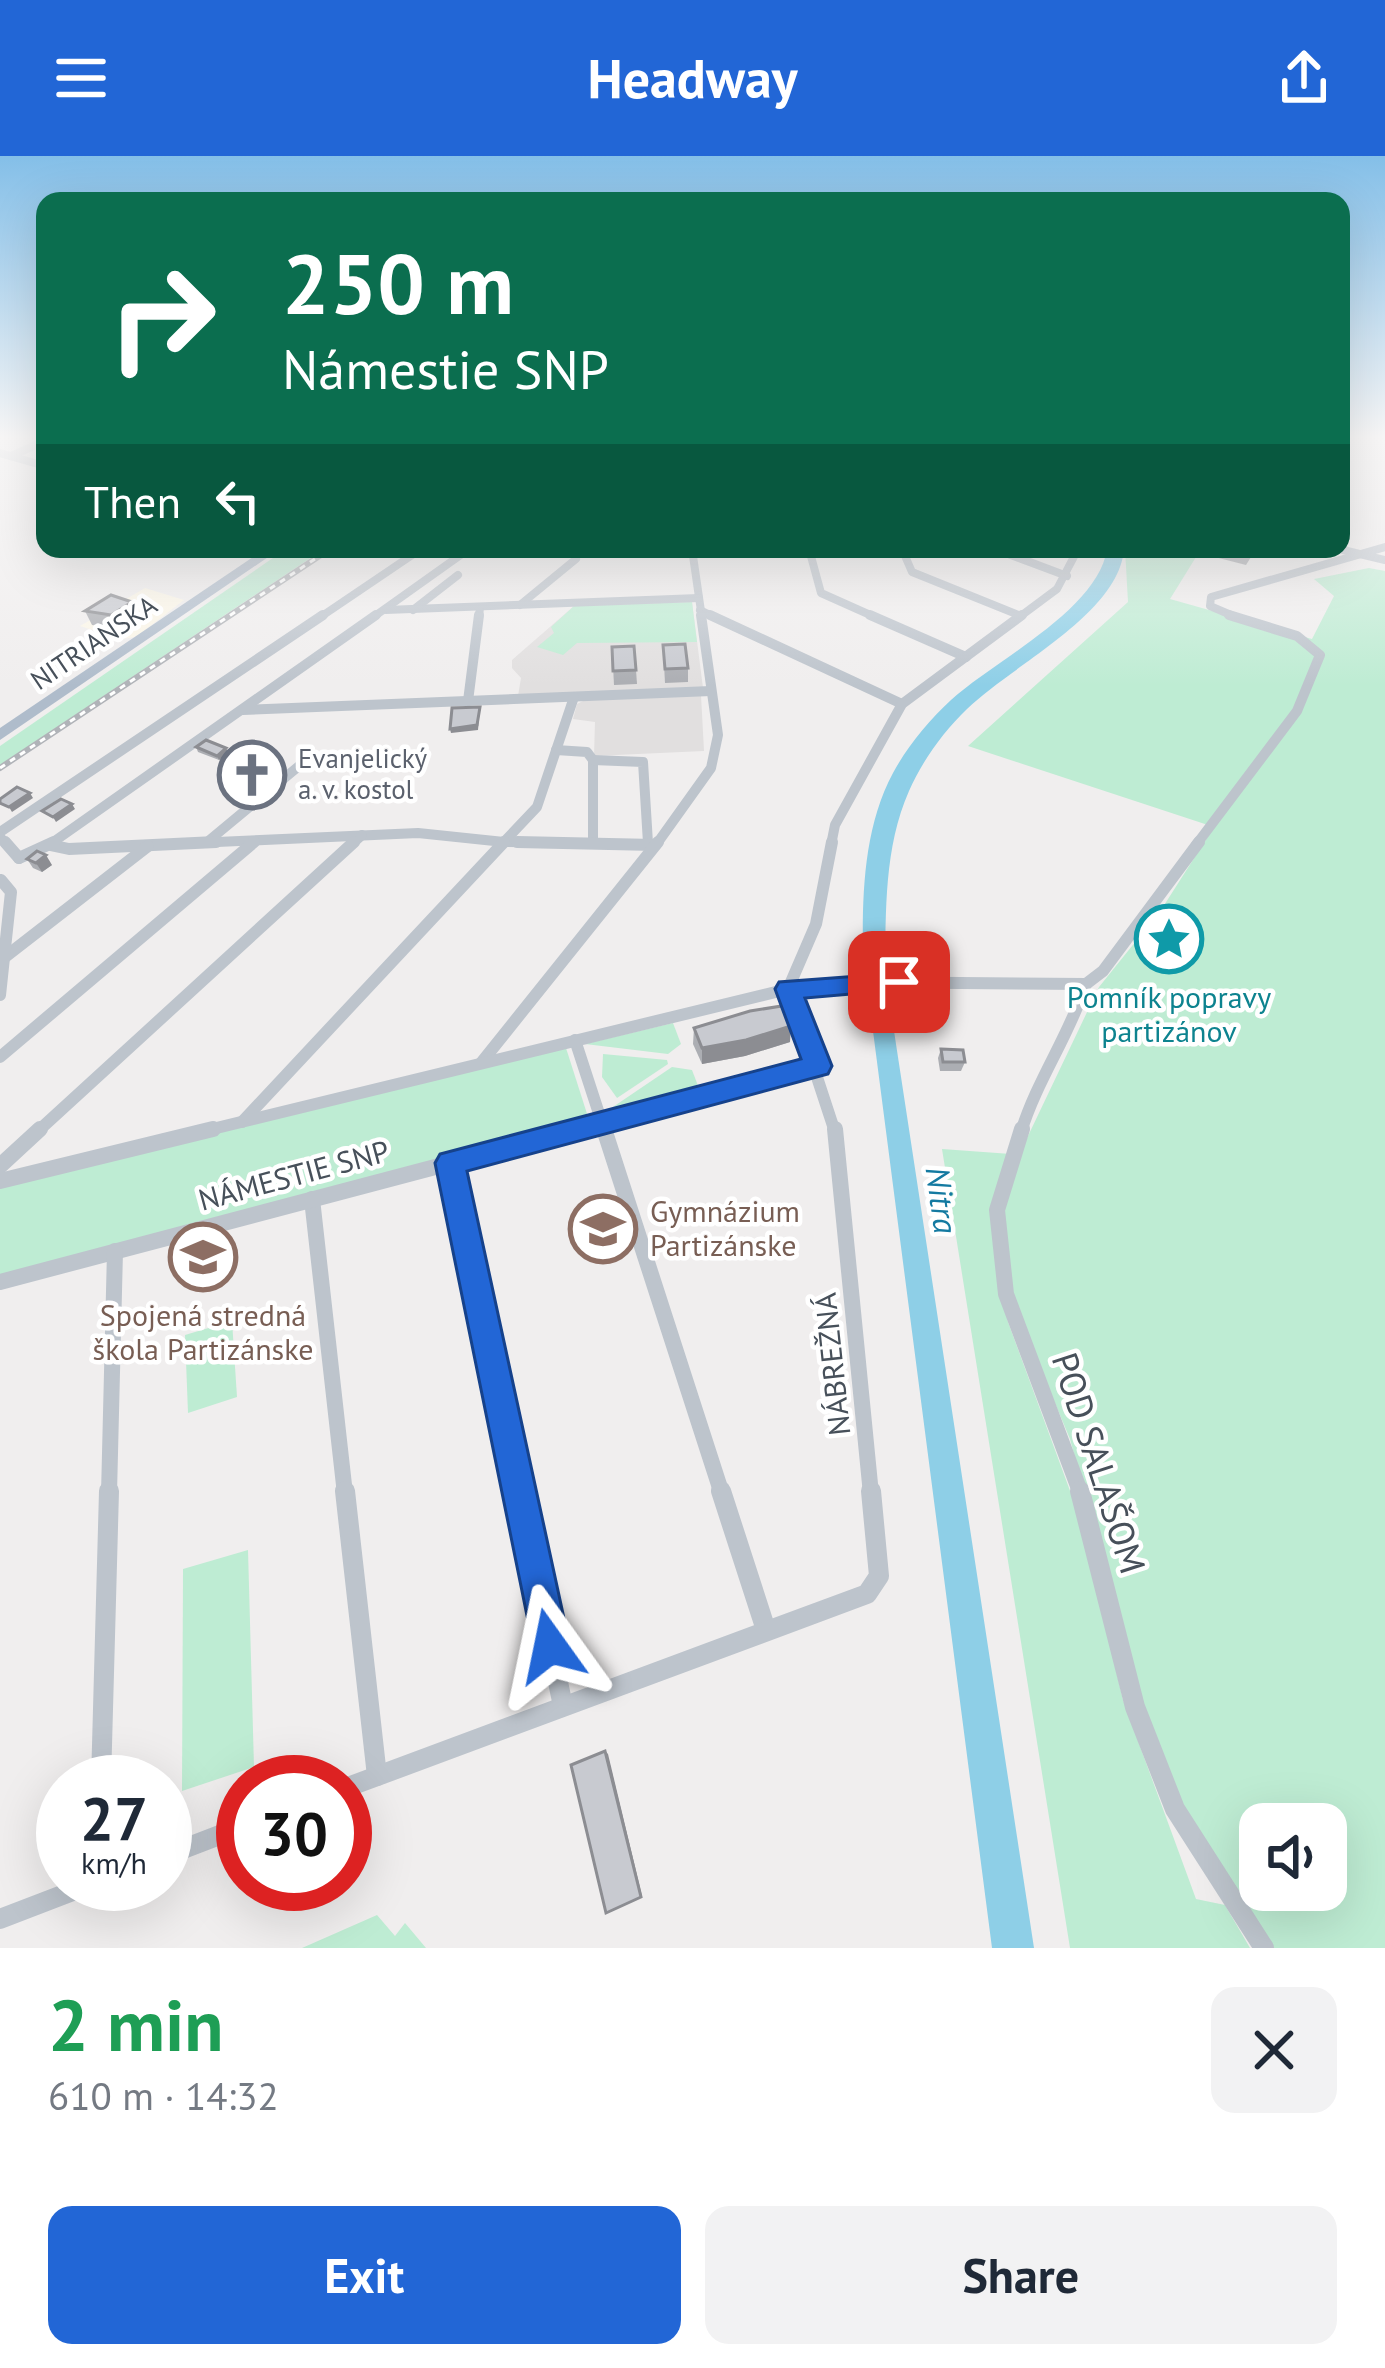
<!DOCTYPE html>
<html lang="en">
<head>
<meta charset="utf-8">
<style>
	:root { --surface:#fff; --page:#f2f2f3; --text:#1f2937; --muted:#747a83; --accent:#2266d6 }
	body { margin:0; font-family:"PT Sans",sans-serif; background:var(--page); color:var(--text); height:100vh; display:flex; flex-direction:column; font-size:45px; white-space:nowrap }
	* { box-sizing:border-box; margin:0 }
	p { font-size:39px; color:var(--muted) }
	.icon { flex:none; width:66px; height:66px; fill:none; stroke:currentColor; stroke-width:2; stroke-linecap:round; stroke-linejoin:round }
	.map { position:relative; height:1792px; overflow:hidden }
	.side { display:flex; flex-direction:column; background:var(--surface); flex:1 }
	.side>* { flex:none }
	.hud { position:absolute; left:36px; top:36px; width:1314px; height:366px; border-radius:24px; box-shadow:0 12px 48px #0002; background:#0b6e4f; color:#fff; overflow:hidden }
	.controls { position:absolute; left:1239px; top:1647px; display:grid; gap:24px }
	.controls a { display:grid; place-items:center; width:108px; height:108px; border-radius:24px; background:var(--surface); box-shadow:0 12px 48px #0002; font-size:60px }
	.speed { position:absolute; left:36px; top:1599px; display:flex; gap:24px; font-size:60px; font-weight:700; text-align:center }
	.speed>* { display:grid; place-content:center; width:156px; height:156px; border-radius:50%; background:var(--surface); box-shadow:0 12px 48px #0002; line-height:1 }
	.speed small { font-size:30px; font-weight:400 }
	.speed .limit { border:18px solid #d22; background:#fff; color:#111 }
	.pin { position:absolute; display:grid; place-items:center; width:102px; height:102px; color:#fff; margin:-51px; border-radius:24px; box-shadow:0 6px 18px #0006 }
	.me { position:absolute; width:132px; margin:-66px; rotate:348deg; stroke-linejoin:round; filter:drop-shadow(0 0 9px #0008) }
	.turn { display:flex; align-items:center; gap:42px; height:252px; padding:0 48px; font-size:54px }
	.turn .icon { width:156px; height:156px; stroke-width:2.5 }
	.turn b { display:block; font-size:84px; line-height:102px }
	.then { display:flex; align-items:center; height:114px; padding:0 48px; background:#0003; gap:24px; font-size:45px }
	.round { display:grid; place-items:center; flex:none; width:126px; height:126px; border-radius:24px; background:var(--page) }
	.head { display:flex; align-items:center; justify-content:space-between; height:204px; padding:0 48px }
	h1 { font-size:72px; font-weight:800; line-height:90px; color:#1e9e55 }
	.button { display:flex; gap:24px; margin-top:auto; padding:24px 48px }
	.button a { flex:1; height:138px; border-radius:24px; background:var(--accent); color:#fff; font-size:48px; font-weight:800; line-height:138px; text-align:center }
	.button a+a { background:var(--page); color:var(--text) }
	header { display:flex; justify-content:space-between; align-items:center; height:156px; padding:0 48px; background:var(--accent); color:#fff; font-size:54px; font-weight:800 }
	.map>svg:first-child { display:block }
</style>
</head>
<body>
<header><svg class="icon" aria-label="menu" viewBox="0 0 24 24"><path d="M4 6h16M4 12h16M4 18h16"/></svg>Headway<svg class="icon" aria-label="share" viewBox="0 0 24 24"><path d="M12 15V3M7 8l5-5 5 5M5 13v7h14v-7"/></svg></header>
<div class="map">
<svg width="1385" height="1792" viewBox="0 0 1385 1792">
	<rect width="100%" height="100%" fill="#f0eeee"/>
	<path fill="#fbf6e8" d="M145,432L184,444L136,481L121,483L80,470Z"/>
	<g fill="#e1dfdf">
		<path d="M692,446L703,532L518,540L521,522L512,512V504L574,450Z"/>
		<path d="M701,539L704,595L594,600L595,566L573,563L577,548L587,543Z"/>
	</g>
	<g fill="#beecd3" fill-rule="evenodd">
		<path d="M286,393H324L0,609V590Z"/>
		<path d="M1125,393H1201L1170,443L1312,483L1334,440L1314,423L1369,412L1385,415V1792H1271L1188,1659L1143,1557L1070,1283L1013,1147L1001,1055L1018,1001L1099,831L1161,754L1214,671L968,590L1128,446ZM1260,1668H1326V1734H1260Z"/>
		<path d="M692,446L697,486L577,487L563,499L537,491L554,477L551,471L574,450Z"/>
		<path d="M673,867L681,888L668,898L585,888Z"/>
		<path d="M566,892L589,964L0,1119V1030Z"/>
		<path d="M603,898L667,904L668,908L617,942L602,921Z"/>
		<path d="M672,911L692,914L700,935L608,958L607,955Z"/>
		<path d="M942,993L1011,998L991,1048L1008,1166L1080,1362L1123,1544L1196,1743L1225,1749L1250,1792H1070Z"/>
		<path d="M232,1165L237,1241L188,1257L185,1179Z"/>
		<path d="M248,1394L254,1611L182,1635L183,1413Z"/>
		<path d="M377,1759L395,1780L405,1767L426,1792H302Z"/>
	</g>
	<path fill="#8ecfe7" d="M1107,393H1124C1119,458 1012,509 967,553C944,575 922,605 909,635C884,692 886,754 885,816L1034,1792H992L863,798C862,737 864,671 893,617C907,591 929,564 951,544C995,504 1098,454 1107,393Z"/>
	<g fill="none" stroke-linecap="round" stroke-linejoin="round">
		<g stroke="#bdc4cc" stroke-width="8">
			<path d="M0,297L45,310"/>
			<path d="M11,300L45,285"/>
			<path d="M692,393L702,462"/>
			<path d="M809,393L821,437L877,462"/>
			<path d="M902,393L912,416L1021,460"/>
			<path d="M995,393L1067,420"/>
			<path d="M1339,393L1385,404"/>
			<path d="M520,449L576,403"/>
			<path d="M386,454L699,442"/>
			<path d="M413,454L458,419"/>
			<path d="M700,454L716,462"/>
			<path d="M319,462L421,393"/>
			<path d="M372,462L469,393"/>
			<path d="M479,462L480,451"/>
			<path d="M1018,462L1057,433L1078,393"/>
			<path d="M1238,462L1210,450L1211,441L1385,391"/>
		</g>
		<g stroke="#bdc4cc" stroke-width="10">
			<path d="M710,459L902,548"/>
			<path d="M870,459L966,501"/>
			<path d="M468,545L479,459"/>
			<path d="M243,554L711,535"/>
			<path d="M556,594L587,596L593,604V687"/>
			<path d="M593,604L643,606L648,687"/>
			<path d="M0,676L323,459"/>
			<path d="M0,681L7,689"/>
			<path d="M206,687L299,610L314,604"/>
			<path d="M49,689L376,459"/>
			<path d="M151,689L418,677L504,686L655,689"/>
			<path d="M250,689L255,685"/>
			<path d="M351,689L362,679"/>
			<path d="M501,689L537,651L574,541"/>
			<path d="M656,689L711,612L718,579L701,459"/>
			<path d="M831,689L835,669L902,548L1022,459"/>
			<path d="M1196,689L1297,555L1320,499L1297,480L1229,459"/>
		</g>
		<g stroke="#bdc4cc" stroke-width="12">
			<path d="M5,686L19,702"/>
			<path d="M517,686L655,689"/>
			<path d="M50,689L69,693L216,686"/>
			<path d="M19,702L54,686"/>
			<path d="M5,801L148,690"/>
			<path d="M1086,828L1103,815L1199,686"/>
			<path d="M788,833L816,768L832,686"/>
			<path d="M788,833L835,976"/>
			<path d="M0,839L11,736L1,724"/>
			<path d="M575,884L605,976"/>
			<path d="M0,901L254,686"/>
			<path d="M481,907L658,686"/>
			<path d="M242,966L504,686"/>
			<path d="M37,976L354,686"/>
			<path d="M200,976L788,833L844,826L1086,828"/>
			<path d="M567,976L818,910"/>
			<path d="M1021,976C1037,924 1069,880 1086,828"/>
		</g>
		<g stroke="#bdc4cc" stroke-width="16">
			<path d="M604,973L722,1338"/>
			<path d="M835,973L871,1338"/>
			<path d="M1022,973L997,1054L1006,1138L1081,1338"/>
			<path d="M450,1007L519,1338"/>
			<path d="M0,1010L40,973"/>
			<path d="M0,1025L213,973"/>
			<path d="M312,1043L345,1338"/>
			<path d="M0,1126L579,973"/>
			<path d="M109,1338L115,1095"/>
		</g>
		<g stroke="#bdc4cc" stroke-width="20">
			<path d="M345,1335L377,1620"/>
			<path d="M518,1335L563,1550"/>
			<path d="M721,1335L766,1474"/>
			<path d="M1080,1335L1135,1551L1175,1653L1264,1792"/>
			<path d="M101,1626L109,1335"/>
			<path d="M345,1632L867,1438L879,1420L871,1335"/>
			<path d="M165,1700L243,1670"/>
			<path d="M0,1763L91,1728"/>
		</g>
		<path fill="#afbccb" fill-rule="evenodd" d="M265,393H280L0,584V572Z"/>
		<defs>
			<path id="rail" d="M0,612L330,393"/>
		</defs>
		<use href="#rail" stroke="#b0b3b8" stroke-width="6"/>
		<use href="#rail" stroke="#fff" stroke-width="3" stroke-dasharray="6" stroke-linecap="butt"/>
	</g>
	<g fill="#acaeb3">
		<path d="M1210,393H1256L1246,409L1207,399Z"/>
		<path d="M85,455L138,460L117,473L92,469Z"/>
		<path d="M663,489L688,512V526L665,527Z"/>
		<path d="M612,491L636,514L637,528L614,529Z"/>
		<path d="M196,591L226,592L228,597L219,604L198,596Z"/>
		<path d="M237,592L269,620L260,627L236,618L228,598Z"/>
		<path d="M27,703L52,709L42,716L33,712Z"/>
		<path d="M694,872L790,886L745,900L702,908L693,888Z"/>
		<path d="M941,893L965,906L961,915H940L938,902Z"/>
	</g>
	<g fill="#8c8d92">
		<path d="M132,446L138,460L117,473L111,459Z"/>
		<path d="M480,551L478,574L451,577L450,573Z"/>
		<path d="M226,592L228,597L219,604L217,600Z"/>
		<path d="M261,601L269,620L260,627L252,608Z"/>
		<path d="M30,637L33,642L12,656L9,651Z"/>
		<path d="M72,648L75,653L56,666L53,661Z"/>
		<path d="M46,699L52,709L42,716L36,707Z"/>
		<path d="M791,870L790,886L745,900L702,908V892Z"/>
		<path d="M605,1595L608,1598L642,1740L641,1741Z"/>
	</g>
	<g fill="#c8cad0" stroke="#8c8d92" stroke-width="3">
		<path d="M1223,393H1254L1250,400Z"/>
		<path d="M111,439L132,446L111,459L85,455Z"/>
		<path d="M685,488L688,512L665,513L663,489Z"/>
		<path d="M634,490L636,514L613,515L612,491Z"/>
		<path d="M480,551L477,569L450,573L452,552Z"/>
		<path d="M206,584L226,592L217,600L196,591Z"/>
		<path d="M237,592L261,601L252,608L228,598Z"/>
		<path d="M17,631L30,637L9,651L0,647V643Z"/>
		<path d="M61,643L72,648L53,661L42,655Z"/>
		<path d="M37,695L46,699L36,707L27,703Z"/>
		<path d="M782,850L792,866L791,870L746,884L702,892L694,872L750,855Z"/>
		<path d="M941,893L963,894L965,906H943Z"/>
		<path d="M605,1595L641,1741L606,1757L571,1609Z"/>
	</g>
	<linearGradient id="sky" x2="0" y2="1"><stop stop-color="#84bfe8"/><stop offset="0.53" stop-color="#f8f7f7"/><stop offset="1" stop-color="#f8f7f7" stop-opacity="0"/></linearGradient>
	<rect width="1385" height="530" fill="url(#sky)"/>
	<path fill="#2266d6" stroke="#16428b" stroke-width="3" d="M899,817L912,826L908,833L805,842L832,910L828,918L467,1015L570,1490L564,1504L550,1510L536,1504L435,1007L440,998L801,903L775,833L779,826Z"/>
	<defs>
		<symbol id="church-ring" viewBox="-11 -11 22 22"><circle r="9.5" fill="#fff" stroke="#6b7280" stroke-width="1.5"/><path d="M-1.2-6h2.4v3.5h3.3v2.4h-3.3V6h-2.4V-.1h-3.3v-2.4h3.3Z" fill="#6b7280"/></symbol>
		<symbol id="sight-ring" viewBox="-11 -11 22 22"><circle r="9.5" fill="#fff" stroke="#0f9aa8" stroke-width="1.5"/><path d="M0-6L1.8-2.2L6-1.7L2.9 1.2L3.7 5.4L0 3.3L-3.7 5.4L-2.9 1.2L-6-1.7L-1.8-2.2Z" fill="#0f9aa8"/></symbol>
		<symbol id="university-ring" viewBox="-11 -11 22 22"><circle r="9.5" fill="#fff" stroke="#8d6e63" stroke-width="1.5"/><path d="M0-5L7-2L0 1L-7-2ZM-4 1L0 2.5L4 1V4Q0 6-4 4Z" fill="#8d6e63"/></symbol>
	</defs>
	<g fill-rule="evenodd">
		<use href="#church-ring" x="214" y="581" width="76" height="76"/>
		<use href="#sight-ring" x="1131" y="745" width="76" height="76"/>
		<use href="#university-ring" x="565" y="1035" width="76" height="76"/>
		<use href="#university-ring" x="165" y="1063" width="76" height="76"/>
	</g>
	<g text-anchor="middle" stroke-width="9" stroke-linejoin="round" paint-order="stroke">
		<g font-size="27" fill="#47505a" stroke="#fff">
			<text transform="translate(94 487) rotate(-34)" y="9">NITRIANSKA</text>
		</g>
		<g font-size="27" fill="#5b616d" stroke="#fff" text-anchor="start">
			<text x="298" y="612">Evanjelický<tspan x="298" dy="31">a. v. kostol</tspan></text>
		</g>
		<g font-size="30" fill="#0d838f" stroke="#fff">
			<text x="1169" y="852">Pomník popravy<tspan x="1169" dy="34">partizánov</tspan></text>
		</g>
		<g font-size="30" fill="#47505a" stroke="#fff">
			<text transform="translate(294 1020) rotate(-15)" y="10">NÁMESTIE SNP</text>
			<text transform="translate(833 1208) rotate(-96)" y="10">NÁBREŽNÁ</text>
		</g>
		<g font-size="30" fill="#785e54" stroke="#fff" text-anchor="start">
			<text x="650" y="1066">Gymnázium<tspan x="650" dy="34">Partizánske</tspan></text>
			<text x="203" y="1170" text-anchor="middle">Spojená stredná<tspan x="203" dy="34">škola Partizánske</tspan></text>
		</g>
		<g font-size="33" font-style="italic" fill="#147aa1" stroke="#fff">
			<text transform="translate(942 1044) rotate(82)" y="12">Nitra</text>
		</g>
		<g font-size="36" fill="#47505a" stroke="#fff">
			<text transform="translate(1099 1307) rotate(72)" y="13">POD SALAŠOM</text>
		</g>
	</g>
</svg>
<div class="controls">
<a><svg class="icon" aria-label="sound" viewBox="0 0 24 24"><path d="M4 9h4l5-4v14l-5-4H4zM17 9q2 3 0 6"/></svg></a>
</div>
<div class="speed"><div>27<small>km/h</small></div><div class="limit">30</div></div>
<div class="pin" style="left:899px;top:826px;background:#d93025"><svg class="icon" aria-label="arrive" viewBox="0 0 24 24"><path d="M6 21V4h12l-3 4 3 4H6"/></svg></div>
<svg class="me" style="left:550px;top:1490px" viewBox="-20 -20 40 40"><path d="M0-17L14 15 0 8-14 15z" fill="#2266d6" stroke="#fff" stroke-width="4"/></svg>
<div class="hud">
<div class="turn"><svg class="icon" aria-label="right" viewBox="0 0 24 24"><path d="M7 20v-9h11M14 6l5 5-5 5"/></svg><div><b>250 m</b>Námestie SNP</div></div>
<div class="then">Then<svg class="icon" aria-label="left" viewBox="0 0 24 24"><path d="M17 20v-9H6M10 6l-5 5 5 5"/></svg></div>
</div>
</div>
<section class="side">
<div class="head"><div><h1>2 min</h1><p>610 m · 14:32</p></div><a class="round"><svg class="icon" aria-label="close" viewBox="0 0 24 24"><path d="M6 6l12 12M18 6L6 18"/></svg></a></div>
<div class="button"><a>Exit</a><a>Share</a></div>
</section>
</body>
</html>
